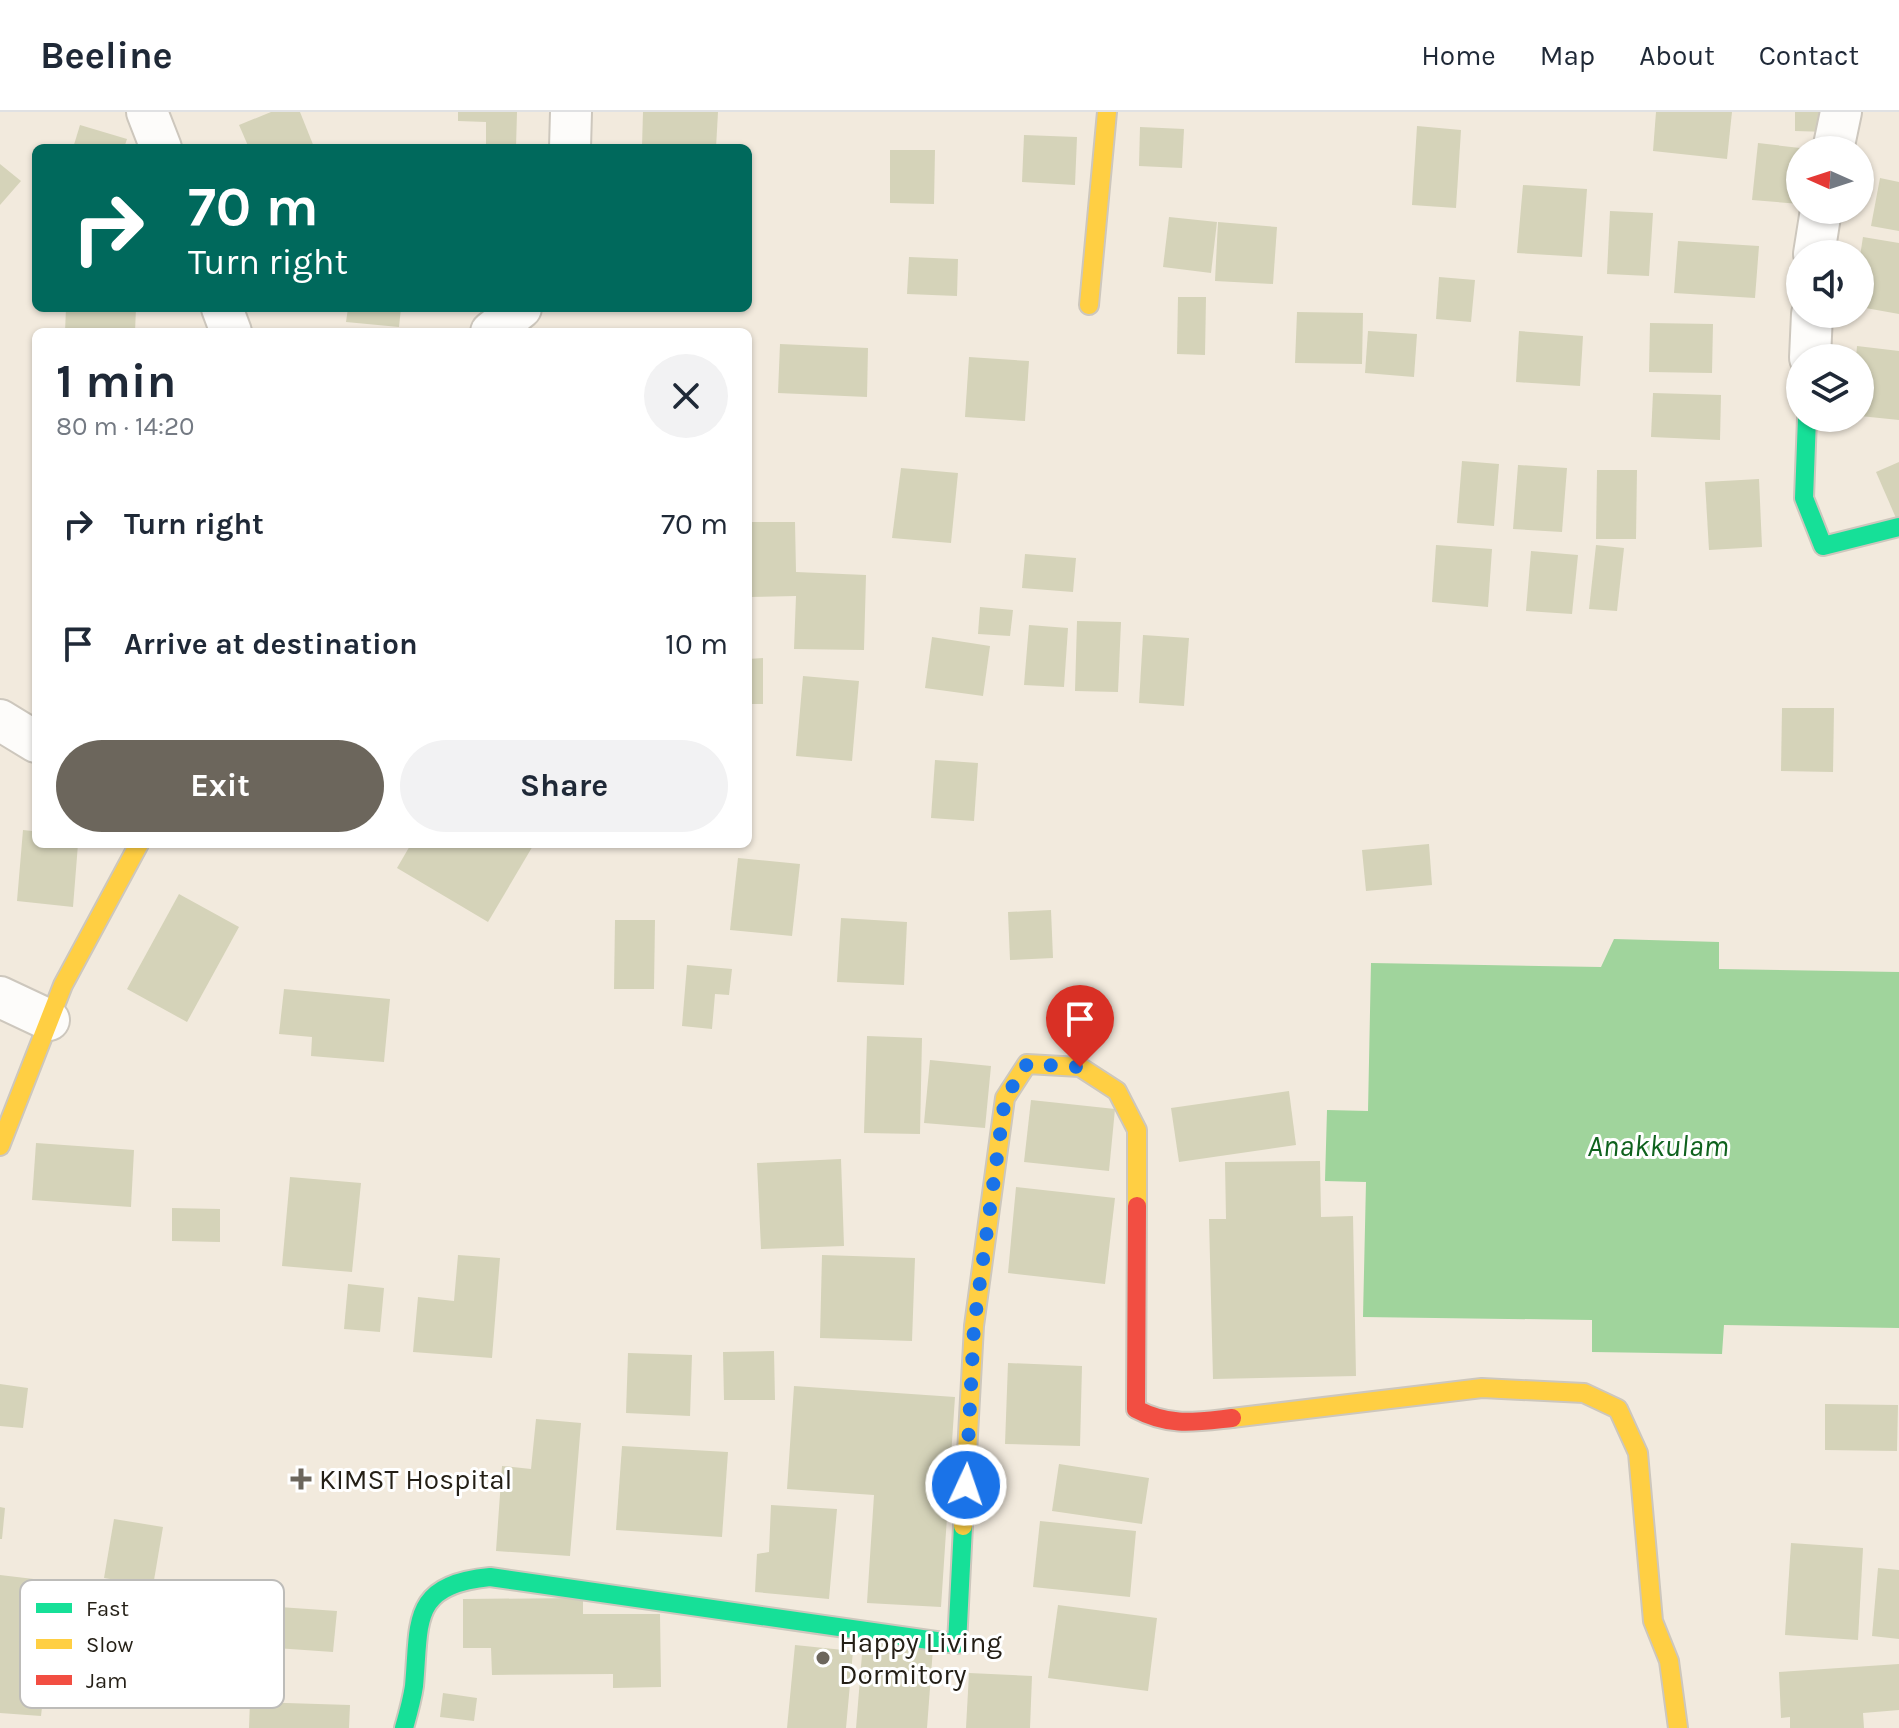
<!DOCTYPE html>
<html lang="en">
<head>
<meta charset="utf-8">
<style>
	:root { --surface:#fff; --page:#f2f2f3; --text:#1f2937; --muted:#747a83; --line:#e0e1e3; --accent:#6c665c }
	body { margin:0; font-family:Karla,sans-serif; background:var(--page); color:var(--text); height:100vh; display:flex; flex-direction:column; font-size:30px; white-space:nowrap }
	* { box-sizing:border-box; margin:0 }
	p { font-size:26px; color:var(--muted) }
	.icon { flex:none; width:44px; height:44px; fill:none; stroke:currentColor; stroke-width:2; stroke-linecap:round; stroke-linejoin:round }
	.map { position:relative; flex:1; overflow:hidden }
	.sheet { position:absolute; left:32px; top:216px; width:720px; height:520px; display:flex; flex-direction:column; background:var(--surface); border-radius:12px; box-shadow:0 2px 6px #0004 }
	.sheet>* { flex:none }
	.top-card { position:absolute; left:32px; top:32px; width:720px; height:168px; border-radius:12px; box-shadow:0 2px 6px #0004; background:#00695c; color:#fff; overflow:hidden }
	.needle { width:52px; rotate:273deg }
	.controls { position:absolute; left:1786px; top:24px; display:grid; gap:16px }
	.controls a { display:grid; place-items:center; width:88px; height:88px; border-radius:50%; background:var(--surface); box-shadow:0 2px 6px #0004; font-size:40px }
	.pin { position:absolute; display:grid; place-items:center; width:68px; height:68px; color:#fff; margin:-82px -34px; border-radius:50% 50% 50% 0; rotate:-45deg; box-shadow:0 0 8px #0007 }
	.pin .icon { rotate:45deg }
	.me { position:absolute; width:88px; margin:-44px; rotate:3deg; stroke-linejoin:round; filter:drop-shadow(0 0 6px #0008) }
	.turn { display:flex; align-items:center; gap:28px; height:168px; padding:0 24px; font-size:36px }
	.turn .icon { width:104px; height:104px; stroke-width:2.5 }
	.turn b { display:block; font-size:56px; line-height:68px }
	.round { display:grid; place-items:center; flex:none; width:84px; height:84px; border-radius:42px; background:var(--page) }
	.overview { display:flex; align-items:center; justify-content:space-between; height:136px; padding:0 24px }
	h1 { font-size:48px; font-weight:700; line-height:60px }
	.action { display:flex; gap:16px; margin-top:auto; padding:16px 24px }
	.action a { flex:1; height:92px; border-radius:48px; background:var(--accent); color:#fff; font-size:32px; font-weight:700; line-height:92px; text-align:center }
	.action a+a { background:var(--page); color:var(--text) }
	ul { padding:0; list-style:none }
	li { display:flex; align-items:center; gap:24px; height:120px; padding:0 24px }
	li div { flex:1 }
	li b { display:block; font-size:30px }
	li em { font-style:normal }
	header { display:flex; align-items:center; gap:48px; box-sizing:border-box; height:112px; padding:0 40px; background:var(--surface); border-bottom:2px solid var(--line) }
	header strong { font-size:38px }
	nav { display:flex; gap:44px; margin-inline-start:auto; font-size:28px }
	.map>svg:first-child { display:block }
</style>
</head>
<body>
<header>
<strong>Beeline</strong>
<nav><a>Home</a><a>Map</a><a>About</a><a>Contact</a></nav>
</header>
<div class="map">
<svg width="1899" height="1616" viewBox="0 0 1899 1616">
	<rect width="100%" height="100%" fill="#f2eadd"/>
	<path fill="#a0d49c" d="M1614,827L1719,830V857L1899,860V1216L1724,1213L1722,1242L1592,1240V1208L1363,1205L1366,1070L1325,1069L1327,998L1368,999L1371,851L1601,855Z"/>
	<g fill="#d5d3b9">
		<path d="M271,0H300L314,35L249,36L239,13Z"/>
		<path d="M458,0H517L516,36H486V10L458,9Z"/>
		<path d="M643,0H718L716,36L642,35Z"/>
		<path d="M1656,0H1732L1727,47L1653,39Z"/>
		<path d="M1795,0H1829L1828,20L1795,19Z"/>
		<path d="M80,13L127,27L124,36H73Z"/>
		<path d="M1417,14L1461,18L1456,96L1412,93Z"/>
		<path d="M1140,15L1184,17L1182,56L1139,54Z"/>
		<path d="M1024,23L1077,25L1075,73L1022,70Z"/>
		<path d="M1758,31L1800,36V92L1752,88Z"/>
		<path d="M890,38H935L934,92L890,91Z"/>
		<path d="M0,52L21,69L0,93Z"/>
		<path d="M1880,66L1899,70V119L1871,114Z"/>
		<path d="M1523,73L1587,77L1582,145L1517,141Z"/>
		<path d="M1610,99L1653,101L1649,164L1607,162Z"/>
		<path d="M1169,105L1217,110L1211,161L1163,155Z"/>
		<path d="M1218,110L1277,115L1273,172L1215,169Z"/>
		<path d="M1863,125L1899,131V202L1860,195V144Z"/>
		<path d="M1678,129L1759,134L1755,186L1674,181Z"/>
		<path d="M909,145L958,147L957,184L907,182Z"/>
		<path d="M1439,165L1475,168L1471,210L1436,207Z"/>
		<path d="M1178,185H1206L1205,243L1177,242Z"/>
		<path d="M66,196H136L135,220H65Z"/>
		<path d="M348,196H401L399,215L346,210Z"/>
		<path d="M1297,200L1363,201L1362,252L1295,251Z"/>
		<path d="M1650,211L1713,212L1712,261L1649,260Z"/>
		<path d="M1368,219L1417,222L1414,265L1365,261Z"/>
		<path d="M1519,219L1583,224L1580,274L1516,270Z"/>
		<path d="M780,232L868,236L867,285L778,281Z"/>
		<path d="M1857,234L1899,239V308L1860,304V246H1856Z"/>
		<path d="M969,245L1029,249L1025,309L965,305Z"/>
		<path d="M1653,281L1721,283L1720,328L1651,325Z"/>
		<path d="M1462,349L1499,352L1494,414L1457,411Z"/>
		<path d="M1899,350V404L1896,406L1876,360Z"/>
		<path d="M1518,353L1567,356L1562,420L1513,417Z"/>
		<path d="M901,356L958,361L951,431L892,426Z"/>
		<path d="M1597,358H1637L1636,427H1596Z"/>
		<path d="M1759,367L1762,435L1709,438L1705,370Z"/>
		<path d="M748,410H795L796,460L866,463L864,538L794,537L796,484L748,485Z"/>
		<path d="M1436,433L1492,437L1488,495L1432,490Z"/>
		<path d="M1596,433L1624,436L1617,499L1589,497Z"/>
		<path d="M1531,439L1578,443L1572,502L1526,499Z"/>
		<path d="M1025,442L1076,446L1073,480L1022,476Z"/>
		<path d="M980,495L1013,498L1010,524L978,522Z"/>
		<path d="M1077,509L1121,510L1118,580L1075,579Z"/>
		<path d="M1029,513L1068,516L1064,575L1024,573Z"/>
		<path d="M1143,523L1189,526L1184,594L1139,591Z"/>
		<path d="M932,525L990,534L983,584L925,576Z"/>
		<path d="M763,546V592H748V547Z"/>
		<path d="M803,564L859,569L852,649L796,644Z"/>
		<path d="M1782,596H1834L1833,660L1781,659Z"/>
		<path d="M935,648L978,651L974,709L931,706Z"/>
		<path d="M34,692H36V732H78L73,795L17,789L23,718L32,719Z"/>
		<path d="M411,732H534L488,810L397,756Z"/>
		<path d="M1429,732L1432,773L1366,779L1362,738Z"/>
		<path d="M738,746L800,752L792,824L730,818Z"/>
		<path d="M179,782L239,815L187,910L127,877Z"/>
		<path d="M1051,798L1053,846L1010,848L1008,800Z"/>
		<path d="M841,806L907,810L904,873L837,870Z"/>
		<path d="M615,808H655L654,877H614Z"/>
		<path d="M687,853L732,857L729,883L715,882L712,917L682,914Z"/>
		<path d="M284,877L390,887L384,950L311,944L312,925L279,922Z"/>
		<path d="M867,924L922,926L920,1022L864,1021Z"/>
		<path d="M930,948L991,954L985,1016L924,1011Z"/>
		<path d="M1289,979L1296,1033L1179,1050L1171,996Z"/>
		<path d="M1031,988L1115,997L1109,1059L1024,1050Z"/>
		<path d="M36,1031L134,1038L131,1095L32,1088Z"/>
		<path d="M841,1047L844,1134L761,1137L757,1051Z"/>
		<path d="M1320,1049L1321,1105L1353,1104L1356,1264L1213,1267L1209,1107H1226L1225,1050Z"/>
		<path d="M290,1065L361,1071L352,1160L282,1154Z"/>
		<path d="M1016,1075L1115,1086L1105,1172L1008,1161Z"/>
		<path d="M172,1096L220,1097V1130L172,1129Z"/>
		<path d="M458,1143L500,1146L492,1246L413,1240L418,1185L454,1189Z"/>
		<path d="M822,1143L915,1146L912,1229L820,1226Z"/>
		<path d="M348,1172L384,1176L380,1220L344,1217Z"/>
		<path d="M774,1239L775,1288H724L723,1240Z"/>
		<path d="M628,1241L692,1243L690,1304L626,1301Z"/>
		<path d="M1008,1251L1082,1254L1080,1334L1005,1332Z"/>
		<path d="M0,1272L28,1276L23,1316L0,1314Z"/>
		<path d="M794,1274L955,1285L941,1495L867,1491L874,1383L787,1377Z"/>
		<path d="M1825,1292L1898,1293L1897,1339L1825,1338Z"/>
		<path d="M536,1307L581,1311L570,1444L496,1439L502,1354L531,1357Z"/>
		<path d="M622,1334L728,1340L722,1425L616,1418Z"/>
		<path d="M1059,1352L1149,1366L1142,1412L1052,1399Z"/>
		<path d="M771,1393L837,1397L829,1487L755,1480L757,1442L769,1440Z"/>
		<path d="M0,1395L5,1396L2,1427H0Z"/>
		<path d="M114,1407L163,1415L153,1474L104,1466Z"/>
		<path d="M1040,1409L1136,1419L1130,1485L1033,1475Z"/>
		<path d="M1791,1431L1863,1436L1858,1528L1785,1523Z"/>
		<path d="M1878,1456L1899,1458V1527L1872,1524Z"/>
		<path d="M0,1463L84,1473L87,1506L102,1509L100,1533L72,1528L70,1567L46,1561L41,1604L0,1601Z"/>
		<path d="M583,1486V1502H660L661,1575L613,1576V1562L492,1563L491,1536H463V1487Z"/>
		<path d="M250,1493L337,1499L333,1540L247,1534Z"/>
		<path d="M1058,1493L1157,1506L1148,1579L1048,1566Z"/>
		<path d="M863,1530L933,1536L927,1616H856Z"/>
		<path d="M795,1533L853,1539L846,1616H787Z"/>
		<path d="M1899,1552V1598L1863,1601L1864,1616H1790V1605L1781,1606L1779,1560Z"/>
		<path d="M969,1561L1032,1564L1030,1616H966Z"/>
		<path d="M443,1581L477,1586L474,1609L440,1605Z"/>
		<path d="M250,1590L350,1593L349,1616H249Z"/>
	</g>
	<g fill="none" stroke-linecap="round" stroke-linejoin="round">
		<defs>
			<g id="street">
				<path d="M147,0L161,36"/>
				<path d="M570,36L571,0"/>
				<path d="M1833,38L1841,0"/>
				<path d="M1814,142L1821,98"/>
				<path d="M222,196L231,220"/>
				<path d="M491,220L521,196"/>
				<path d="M1810,246L1812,202"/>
				<path d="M0,608L36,630"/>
				<path d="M0,885L49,908"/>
			</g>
			<g id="fast">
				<path d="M1807,306L1804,386L1823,434L1899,415"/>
				<path d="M404,1616C408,1602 412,1588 414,1574C420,1509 410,1473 490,1465L957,1532L963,1414"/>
			</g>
			<g id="slow">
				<path d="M1089,193L1107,0"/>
				<path d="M0,1034L63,873L139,732"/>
				<path d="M1232,1306L1482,1276L1584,1281L1618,1297L1638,1341L1653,1509L1669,1549L1678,1616"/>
				<path d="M963,1414L974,1214L1005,986L1027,952L1080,955L1117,979L1137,1018V1094"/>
			</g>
			<path id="jam" d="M1137,1094L1136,1297C1170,1315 1195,1310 1232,1306"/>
		</defs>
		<use href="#street" stroke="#cdc7bd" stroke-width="44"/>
		<use href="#fast" stroke="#cdc7bd" stroke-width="22"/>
		<use href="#slow" stroke="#cdc7bd" stroke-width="22"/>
		<use href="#jam" stroke="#cdc7bd" stroke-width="22"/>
		<use href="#street" stroke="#fdfcfa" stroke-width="40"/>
		<use href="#fast" stroke="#16e098" stroke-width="18"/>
		<use href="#slow" stroke="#ffcf43" stroke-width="18"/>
		<use href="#jam" stroke="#f24e42" stroke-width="18"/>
	</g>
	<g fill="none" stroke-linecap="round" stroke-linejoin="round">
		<path stroke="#1a73e8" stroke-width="14" stroke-dasharray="0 25.2" d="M966,1373L974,1214L1005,986L1027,952L1080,955"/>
	</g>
	<g fill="#6c665c" stroke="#fff" stroke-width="3">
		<path d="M297 1355h8v8h8v8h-8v8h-8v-8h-8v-8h8z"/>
		<circle cx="823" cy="1546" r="8"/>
	</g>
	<g text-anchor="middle" stroke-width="6" stroke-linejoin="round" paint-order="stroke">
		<g font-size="28" fill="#241f16" stroke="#fff" text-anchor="start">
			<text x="319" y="1377">KIMST Hospital</text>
			<text x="839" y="1540">Happy Living<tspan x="839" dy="32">Dormitory</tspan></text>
		</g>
		<g font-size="30" font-style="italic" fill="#0f621e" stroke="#fff">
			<text x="1658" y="1044">Anakkulam</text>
		</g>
	</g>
	<rect x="20" y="1468" width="264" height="128" rx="12" fill="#fff" stroke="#bdbcb9" stroke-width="2"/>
	<rect x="36" y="1491" width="36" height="10" fill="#16e098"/>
	<rect x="36" y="1527" width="36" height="10" fill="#ffcf43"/>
	<rect x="36" y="1563" width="36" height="10" fill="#f24e42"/>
	<g font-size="22" fill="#241f16">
		<text x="86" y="1504">Fast</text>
		<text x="86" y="1540">Slow</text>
		<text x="86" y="1576">Jam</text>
	</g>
</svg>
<div class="controls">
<a><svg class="needle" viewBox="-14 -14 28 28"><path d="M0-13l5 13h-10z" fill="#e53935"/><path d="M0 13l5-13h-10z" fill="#747a83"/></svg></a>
<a><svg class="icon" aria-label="sound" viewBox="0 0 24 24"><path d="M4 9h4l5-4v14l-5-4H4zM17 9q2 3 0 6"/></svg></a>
<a><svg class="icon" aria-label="layers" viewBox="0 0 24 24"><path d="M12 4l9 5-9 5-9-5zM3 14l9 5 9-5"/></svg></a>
</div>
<div class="pin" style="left:1080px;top:955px;background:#d93025"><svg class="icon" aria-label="arrive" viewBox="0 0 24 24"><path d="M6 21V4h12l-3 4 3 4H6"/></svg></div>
<svg class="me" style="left:966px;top:1373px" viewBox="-20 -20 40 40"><circle r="17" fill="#1a73e8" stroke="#fff" stroke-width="3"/><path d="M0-11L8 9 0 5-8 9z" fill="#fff"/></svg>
<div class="top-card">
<div class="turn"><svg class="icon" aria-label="right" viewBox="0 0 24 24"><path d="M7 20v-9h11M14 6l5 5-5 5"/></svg><div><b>70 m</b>Turn right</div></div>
</div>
<section class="sheet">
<div class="overview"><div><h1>1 min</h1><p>80 m · 14:20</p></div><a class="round"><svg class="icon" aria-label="close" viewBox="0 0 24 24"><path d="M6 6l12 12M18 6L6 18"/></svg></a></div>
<ul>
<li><svg class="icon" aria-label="right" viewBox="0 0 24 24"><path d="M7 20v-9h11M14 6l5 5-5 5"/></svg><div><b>Turn right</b></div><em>70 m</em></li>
<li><svg class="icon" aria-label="arrive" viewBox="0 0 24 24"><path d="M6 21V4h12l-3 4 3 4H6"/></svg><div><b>Arrive at destination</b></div><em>10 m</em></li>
</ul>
<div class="action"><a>Exit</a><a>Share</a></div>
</section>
</div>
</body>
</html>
